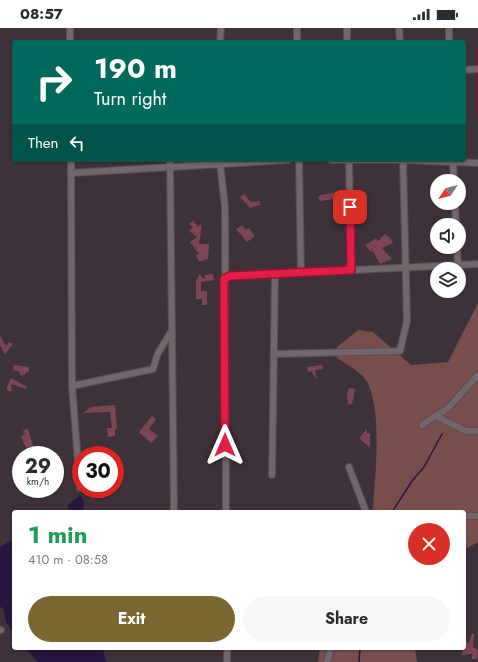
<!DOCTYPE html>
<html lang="en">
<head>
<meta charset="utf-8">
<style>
	:root { --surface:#fff; --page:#f7f7f7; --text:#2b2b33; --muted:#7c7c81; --accent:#7c6733 }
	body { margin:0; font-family:Jost,sans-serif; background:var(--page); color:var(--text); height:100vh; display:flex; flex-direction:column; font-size:15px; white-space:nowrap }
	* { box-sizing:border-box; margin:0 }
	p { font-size:13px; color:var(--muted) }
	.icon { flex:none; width:22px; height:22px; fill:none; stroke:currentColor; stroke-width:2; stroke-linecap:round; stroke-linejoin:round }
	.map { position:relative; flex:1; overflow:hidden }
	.side { position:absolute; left:12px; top:482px; width:454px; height:140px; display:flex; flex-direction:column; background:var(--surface); border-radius:4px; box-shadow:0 1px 3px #0004 }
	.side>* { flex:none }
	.hud { position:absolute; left:12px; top:12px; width:454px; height:122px; border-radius:4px; box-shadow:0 1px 3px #0004; background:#00695c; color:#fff; overflow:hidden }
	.needle { width:26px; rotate:235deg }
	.buttons { position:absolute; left:430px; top:146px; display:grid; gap:8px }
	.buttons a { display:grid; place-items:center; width:36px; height:36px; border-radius:50%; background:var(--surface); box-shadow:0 1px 3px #0004; font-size:20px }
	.speed { position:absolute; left:12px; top:418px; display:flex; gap:8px; font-size:20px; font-weight:700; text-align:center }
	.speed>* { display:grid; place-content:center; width:52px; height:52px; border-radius:50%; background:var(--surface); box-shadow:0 1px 3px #0004; line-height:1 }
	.speed small { font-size:10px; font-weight:400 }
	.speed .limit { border:6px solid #d22; background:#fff; color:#111 }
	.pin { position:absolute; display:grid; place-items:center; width:34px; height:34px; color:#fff; margin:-17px; border-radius:8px; box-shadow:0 2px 6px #0006 }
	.me { position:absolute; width:44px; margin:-22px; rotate:0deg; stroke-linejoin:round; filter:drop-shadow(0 0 3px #0008) }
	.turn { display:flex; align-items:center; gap:14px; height:84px; padding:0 16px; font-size:18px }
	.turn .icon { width:52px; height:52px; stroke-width:2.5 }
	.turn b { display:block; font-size:28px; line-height:34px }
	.then { display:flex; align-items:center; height:38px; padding:0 16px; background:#0003; gap:8px; font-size:15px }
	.round { display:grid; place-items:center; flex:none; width:42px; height:42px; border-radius:21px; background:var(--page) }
	.head { display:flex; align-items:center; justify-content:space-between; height:68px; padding:0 16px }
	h1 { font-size:24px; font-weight:700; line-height:30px; color:#1e9e55 }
	.button { display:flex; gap:8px; margin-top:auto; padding:8px 16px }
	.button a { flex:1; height:46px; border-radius:24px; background:var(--accent); color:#fff; font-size:16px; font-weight:700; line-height:46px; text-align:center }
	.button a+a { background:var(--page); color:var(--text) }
	.status { display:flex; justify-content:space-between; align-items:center; height:28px; padding:0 20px; background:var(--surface); direction:ltr }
	.status svg { height:11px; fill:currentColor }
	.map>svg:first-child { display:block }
</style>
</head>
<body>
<div class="status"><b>08:57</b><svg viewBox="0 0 49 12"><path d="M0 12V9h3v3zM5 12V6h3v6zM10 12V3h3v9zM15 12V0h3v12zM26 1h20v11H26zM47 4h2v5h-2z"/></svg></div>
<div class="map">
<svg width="478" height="634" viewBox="0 0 478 634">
	<rect width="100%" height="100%" fill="#3d3239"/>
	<g fill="#774e4b">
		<path d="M478,275V514L465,521L464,484H371L373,481C375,448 383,380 366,352C362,345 344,335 337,330V319L358,302L373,304L411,337L448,334Z"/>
		<path d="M320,620H415L417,634H318Z"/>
	</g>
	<g fill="#281640">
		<path d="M80,467L84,473L83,484H68V477Z"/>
		<path d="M12,512L14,515V608L6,593L3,580L0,579V519Z"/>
		<path d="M25,620H103L106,634H38Z"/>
	</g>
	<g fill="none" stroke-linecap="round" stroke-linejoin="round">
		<g stroke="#281640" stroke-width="1.5">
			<path d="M392,484L412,453L424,439L442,406"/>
			<path d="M359,634L360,620"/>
		</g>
	</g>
	<g fill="#7c4554">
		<path d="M339,164L340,170L321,173L318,170L320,167Z"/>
		<path d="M244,166L251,174L260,173V177L250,180L240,169Z"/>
		<path d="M193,193L198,199L202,196L199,216H209L208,231L199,234L196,227L199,226L190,214L197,209L189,203L193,199L189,196Z"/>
		<path d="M242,197L246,202L249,200L255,208L247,214L236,201Z"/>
		<path d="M385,206L391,211L393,215L382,220L392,231L380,236L371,220L372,225L365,217L377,210V214Z"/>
		<path d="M200,245L201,249L205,251V247L213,246L214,252L201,254V263H207V277H202V271H196V254Z"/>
		<path d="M0,308L6,318L9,314L13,316L5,326L0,317Z"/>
		<path d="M14,337L29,339V343L22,348L18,343L13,342Z"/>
		<path d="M322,337L323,341L315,342L317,352L311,343L308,344L307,339Z"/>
		<path d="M11,350L27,359L26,361L11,356L12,363H7V359Z"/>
		<path d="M349,360L355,361L352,376L348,377L347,367Z"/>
		<path d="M115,377L117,401H115V408L108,409L107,400H112L110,384L83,385L91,379Z"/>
		<path d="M152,388L156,391L149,401L158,408L151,415L139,404Z"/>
		<path d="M28,401L33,418L26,420L21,408L25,406L23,402Z"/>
		<path d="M367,401V405H370V420L359,410Z"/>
		<path d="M472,605L474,606L473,619L478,622L477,631H472V626L462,627L464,613L469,615Z"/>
	</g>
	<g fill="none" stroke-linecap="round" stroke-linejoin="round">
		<defs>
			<g id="minor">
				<path d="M70,0V14"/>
				<path d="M297,0V14"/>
				<path d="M347,0V14"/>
				<path d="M399,0L400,14"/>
				<path d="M220,14L221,0"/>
				<path d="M449,14V0"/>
				<path d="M464,42L478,41"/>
				<path d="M71,132L72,358L80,460"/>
				<path d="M170,132L174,484"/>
				<path d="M299,132L301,245"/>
				<path d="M331,132H403L478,135"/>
				<path d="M349,132L351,242"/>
				<path d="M453,132L454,153"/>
				<path d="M220,135L225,179L226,484"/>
				<path d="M71,145L288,132"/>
				<path d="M455,175L456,197"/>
				<path d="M458,237L478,236"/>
				<path d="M224,251L230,248L458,237L457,219"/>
				<path d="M274,326L400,323L407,293L403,132"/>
				<path d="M72,358L153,341L158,325L171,304"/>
				<path d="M435,388L466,403H478"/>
				<path d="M422,397L448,380L478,347"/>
				<path d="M349,439L366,484"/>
				<path d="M272,447L275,246"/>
				<path d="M464,488H478"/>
				<path d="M0,602H1"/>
				<path d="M227,620V634"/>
				<path d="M327,634L331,620"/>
			</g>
		</defs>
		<use href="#minor" stroke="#574e53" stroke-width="8"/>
		<use href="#minor" stroke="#72656c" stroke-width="6"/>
	</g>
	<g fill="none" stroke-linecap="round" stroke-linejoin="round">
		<defs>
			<path id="route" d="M225,417L224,251L230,248L351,242L350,179"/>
		</defs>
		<use href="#route" stroke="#92132f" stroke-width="10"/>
		<use href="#route" stroke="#e11d48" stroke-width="7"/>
	</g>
</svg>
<div class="buttons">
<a><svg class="needle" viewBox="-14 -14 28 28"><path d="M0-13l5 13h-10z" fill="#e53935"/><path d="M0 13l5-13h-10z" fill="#7c7c81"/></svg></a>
<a><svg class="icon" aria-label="sound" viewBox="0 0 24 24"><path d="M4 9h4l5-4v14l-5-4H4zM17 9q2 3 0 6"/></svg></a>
<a><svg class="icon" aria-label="layers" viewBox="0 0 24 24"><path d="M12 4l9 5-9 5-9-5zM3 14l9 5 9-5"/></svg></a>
</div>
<div class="speed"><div>29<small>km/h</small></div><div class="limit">30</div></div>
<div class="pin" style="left:350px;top:179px;background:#d93025"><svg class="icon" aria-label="arrive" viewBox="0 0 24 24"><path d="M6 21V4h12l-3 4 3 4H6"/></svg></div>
<svg class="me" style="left:225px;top:417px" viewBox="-20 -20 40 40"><path d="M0-17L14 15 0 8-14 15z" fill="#e11d48" stroke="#fff" stroke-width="4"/></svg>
<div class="hud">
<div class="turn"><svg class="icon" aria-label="right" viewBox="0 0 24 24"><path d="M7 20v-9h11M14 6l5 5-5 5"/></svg><div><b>190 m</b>Turn right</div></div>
<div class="then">Then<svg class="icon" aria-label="left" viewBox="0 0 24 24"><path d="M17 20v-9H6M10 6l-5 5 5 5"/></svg></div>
</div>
<section class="side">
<div class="head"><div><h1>1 min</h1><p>410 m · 08:58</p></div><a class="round" style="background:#d93025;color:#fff"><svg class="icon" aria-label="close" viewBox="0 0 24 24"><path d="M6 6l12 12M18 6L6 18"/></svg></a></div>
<div class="button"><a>Exit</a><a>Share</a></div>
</section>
</div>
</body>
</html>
